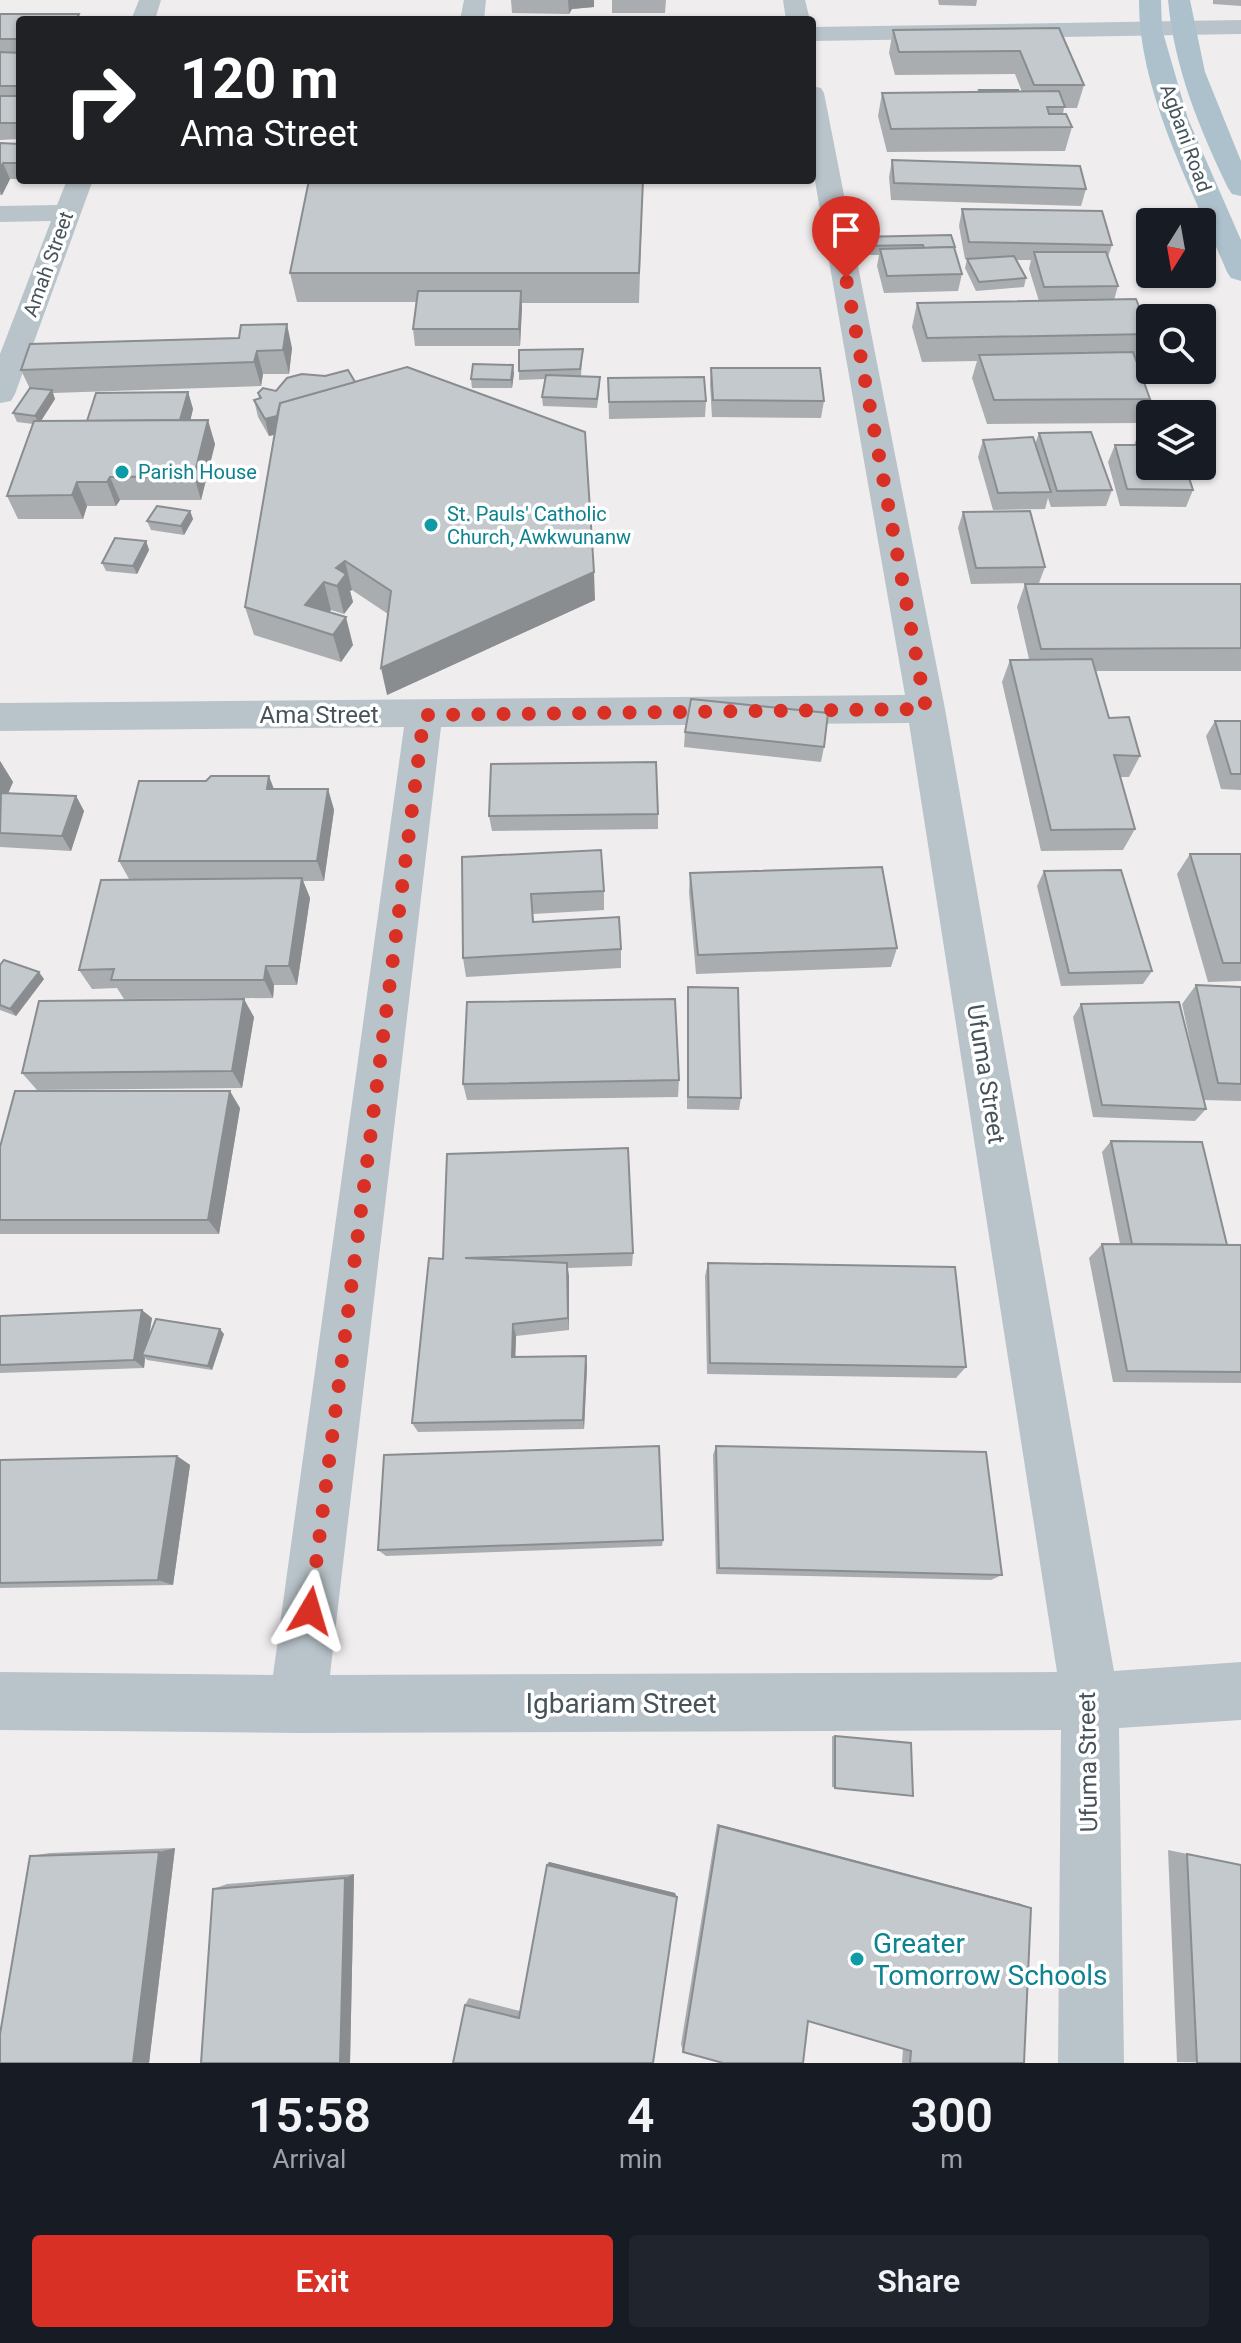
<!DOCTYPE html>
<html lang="en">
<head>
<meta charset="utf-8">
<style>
	:root { --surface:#171b24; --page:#20242c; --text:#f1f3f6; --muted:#9ea1a6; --accent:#d93025 }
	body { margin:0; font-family:Roboto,sans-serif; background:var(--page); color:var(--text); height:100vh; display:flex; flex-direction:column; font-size:30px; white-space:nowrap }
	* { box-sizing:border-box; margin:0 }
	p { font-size:26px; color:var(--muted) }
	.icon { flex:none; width:44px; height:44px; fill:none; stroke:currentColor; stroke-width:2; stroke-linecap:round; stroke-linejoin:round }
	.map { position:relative; height:2063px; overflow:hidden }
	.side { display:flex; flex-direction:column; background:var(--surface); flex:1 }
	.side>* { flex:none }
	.top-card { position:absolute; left:16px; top:16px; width:800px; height:168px; border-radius:8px; box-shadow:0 2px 6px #0004; background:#202124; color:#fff; overflow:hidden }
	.needle { width:52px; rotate:191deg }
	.fabs { position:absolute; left:1136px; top:208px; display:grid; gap:16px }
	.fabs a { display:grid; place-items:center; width:80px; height:80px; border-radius:8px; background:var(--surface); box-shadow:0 2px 6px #0004; font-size:40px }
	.pin { position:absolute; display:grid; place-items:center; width:68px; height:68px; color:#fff; margin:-82px -34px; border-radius:50% 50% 50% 0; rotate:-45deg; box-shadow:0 0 8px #0007 }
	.pin .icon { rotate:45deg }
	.me { position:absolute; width:88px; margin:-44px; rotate:7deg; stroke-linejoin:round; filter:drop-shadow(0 0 6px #0008) }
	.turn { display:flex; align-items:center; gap:28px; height:168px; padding:0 32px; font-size:36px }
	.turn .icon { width:104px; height:104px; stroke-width:2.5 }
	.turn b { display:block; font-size:56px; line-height:68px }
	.eta { display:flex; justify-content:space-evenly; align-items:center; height:136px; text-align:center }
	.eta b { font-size:48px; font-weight:600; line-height:56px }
	.primary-button { display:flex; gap:16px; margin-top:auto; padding:16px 32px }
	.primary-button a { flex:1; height:92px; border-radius:8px; background:var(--accent); color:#fff; font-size:32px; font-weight:600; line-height:92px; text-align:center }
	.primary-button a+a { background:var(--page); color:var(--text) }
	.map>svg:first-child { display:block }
</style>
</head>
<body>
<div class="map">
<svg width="1241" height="2063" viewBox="0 0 1241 2063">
	<rect width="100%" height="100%" fill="#f0edee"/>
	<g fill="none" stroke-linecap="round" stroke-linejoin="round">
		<g fill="#b9c4ca" fill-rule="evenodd">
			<path d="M139,0H161L155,20H131Z"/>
			<path d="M464,0H486L484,20H460Z"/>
			<path d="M783,0H805L810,20H786Z"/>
			<path d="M1241,20V34L812,41V27Z"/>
			<path d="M812,86L821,88L824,93L945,709L1114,1671L1241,1662V1720L1119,1728L1124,2063H1058L1061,1730L298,1733L0,1730V1672L273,1675L404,727L0,731V703L905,695L812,164ZM909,723L1057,1672L330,1675L441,727Z"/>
			<path d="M67,180H93L15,394L11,401L0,403V354L51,221L0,222V206L57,205Z"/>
		</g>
		<g fill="#adc1cc" fill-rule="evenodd">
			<path d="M1139,0H1161L1162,29L1188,119L1241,240V281L1231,278L1227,272C1192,189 1138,91 1139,0Z"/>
			<path d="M1168,0H1190L1205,72L1241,161V196L1232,194L1228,188C1199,128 1174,67 1168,0Z"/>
		</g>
	</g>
	<g fill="#a9adb0">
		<path d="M511,0H594V7L572,9L569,14L512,13Z"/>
		<path d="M612,0H666L665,13H612Z"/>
		<path d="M938,0H977L976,6L939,5Z"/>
		<path d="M1213,0H1241V6L1213,4Z"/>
		<path d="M0,14L20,20V139L0,140Z"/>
		<path d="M1059,28L1084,85L1077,108H1064L1063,114L1072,127L1065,151L887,152L878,116L882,93L978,92L979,90L1022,92L1015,74L895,75L889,53L893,30Z"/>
		<path d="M0,143L20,144V179H10L2,195H0Z"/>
		<path d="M892,160L1086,189L1081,206L891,200L889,177Z"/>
		<path d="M643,180L639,303H522L520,346H415L413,329L416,302H297L290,273Z"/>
		<path d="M962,209L1112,245L1108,257L1118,286L1114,300L1150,333L1141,358H1135L1150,399L1141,423L987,424L972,378L977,361L922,362L912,327L917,303L1039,301L1029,269L1031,260H1016L1026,278L1024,287L976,291L965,268L967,259H970H965L959,226Z"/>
		<path d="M856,237L955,247L954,250L962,274L958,291L884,293L877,266L879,255H857L854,246Z"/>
		<path d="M292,348L289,374H263L261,386L53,393L55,399L41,421H87L188,392L193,409L190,420L215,444L201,500H120L116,506H87L83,519H18L7,496L33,424L17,422L13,413L30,389L21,370Z"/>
		<path d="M583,349L581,376L600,385L597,408L543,406L542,397L545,379L519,380V371Z"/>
		<path d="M711,368L824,401L821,418L712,417L710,384Z"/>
		<path d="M514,373L512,388H472L471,379Z"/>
		<path d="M608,378L706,401L705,417L609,419Z"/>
		<path d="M355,382L595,600L387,695L388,614L352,590L350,591L353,602L344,614L331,610L329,612L353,645L341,662L254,635L245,607L274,435L269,436L258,417L254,400L259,398L258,393Z"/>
		<path d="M1039,433L1112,490L1106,506L1051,507L1048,498L1045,509L993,510L978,457L983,440L1035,444Z"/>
		<path d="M1138,435L1193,490L1186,507L1120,506L1108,462L1115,445H1134Z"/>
		<path d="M190,511L193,519L184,535L151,530L147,521Z"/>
		<path d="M963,512L1045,567L1039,583L971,584L958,528Z"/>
		<path d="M146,541L149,550L137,574L106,571L102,563Z"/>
		<path d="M1025,584H1241V671H1096L1109,718L1140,756L1129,777H1120L1135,829L1123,850L1041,851L1002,682L1010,660L1029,659L1017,607Z"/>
		<path d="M1215,721H1241V790L1221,789L1206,736Z"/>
		<path d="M685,732L824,747L821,762L684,747Z"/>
		<path d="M0,761L13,782L8,793L76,796L84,811L71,851L0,847Z"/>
		<path d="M274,789H328L334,810L324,881H303L310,898L297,985H274L273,998L124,999L117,988L92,989L79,970L129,879L119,861Z"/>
		<path d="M658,814V829L492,831L489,816Z"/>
		<path d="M1190,854H1241V981L1208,982L1177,874Z"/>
		<path d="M462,857L604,891V910L533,914L534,922L621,949V968L466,977L463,958Z"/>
		<path d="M1044,871L1152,971L1143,984L1061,986L1037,886Z"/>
		<path d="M690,873L897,948L891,967L696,974L689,893Z"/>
		<path d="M0,965L44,979L16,1016L0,1010Z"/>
		<path d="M1196,985L1241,987V1101L1203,1100L1206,1109L1195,1121L1093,1117L1073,1017L1081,1004L1198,1078L1182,1004Z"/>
		<path d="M688,987L741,1098L739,1110L687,1109V1000Z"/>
		<path d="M254,1017L242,1088L37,1090L22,1073Z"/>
		<path d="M679,1080L678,1097L467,1100L463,1084Z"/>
		<path d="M240,1108L219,1234H0V1147Z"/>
		<path d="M1111,1141L1227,1245H1241V1383L1113,1382L1089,1258L1102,1244H1120L1102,1152Z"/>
		<path d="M633,1253L632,1266L568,1268L569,1330L516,1336L515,1357L586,1356L587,1367L584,1429L418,1432L412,1423L443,1259Z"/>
		<path d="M708,1263L966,1367L956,1378L707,1374L705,1276Z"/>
		<path d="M0,1316L152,1318L148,1339L224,1334L212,1370L147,1360L145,1358L144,1368L0,1373Z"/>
		<path d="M716,1446L1002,1575L991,1580L716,1574L713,1455Z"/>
		<path d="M177,1456L190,1465L173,1585L0,1588V1460Z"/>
		<path d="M663,1540L662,1546L386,1556L378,1550Z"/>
		<path d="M832,1736L911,1743L913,1796L832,1787Z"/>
		<path d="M717,1824L1021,1904L1024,2063H902L903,2049L808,2021L683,2052L681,2044Z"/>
		<path d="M175,1848L149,2063H0L30,1856L50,1853Z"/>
		<path d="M1168,1850L1241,1865V2063L1177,2062Z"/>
		<path d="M549,1862L675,1893L653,2063L465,2005L469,1998L520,2011L547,1865Z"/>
		<path d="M354,1874L350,2063L213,1889L227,1884Z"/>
	</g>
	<g fill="#898d90">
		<path d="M568,0H594V7L572,9L569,14Z"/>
		<path d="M3,163L10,179L2,195L0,191V169Z"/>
		<path d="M521,291L522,308L520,346L519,329Z"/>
		<path d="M287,324L292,348L289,374L283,350Z"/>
		<path d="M257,351L263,374L261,386L254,362Z"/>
		<path d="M513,365L514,373L512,388L511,380Z"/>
		<path d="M52,390L55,399L39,424L35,416Z"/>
		<path d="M188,392L193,409L186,440L180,423Z"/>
		<path d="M362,393L365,409L269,436L265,419Z"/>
		<path d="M208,420L215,444L201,500L194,476Z"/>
		<path d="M110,477L120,500L116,506L107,482Z"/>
		<path d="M77,482L87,506L83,519L72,495Z"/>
		<path d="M190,511L193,519L184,535L181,526Z"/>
		<path d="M146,541L149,550L137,574L133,566Z"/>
		<path d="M345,561L352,590L350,591L353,602L344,614L337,586L336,568Z"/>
		<path d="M594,572L595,600L387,695L381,668Z"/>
		<path d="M324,582L331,610L316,629L305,605Z"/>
		<path d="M346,617L353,645L341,662L333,635Z"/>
		<path d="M0,761L13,782L0,812Z"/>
		<path d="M269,776L277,797L267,789Z"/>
		<path d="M328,789L334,810L324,881L317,861Z"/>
		<path d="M76,796L84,811L71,851L62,836Z"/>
		<path d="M302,878L310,898L297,985L289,966Z"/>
		<path d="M266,966L274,985L273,998L264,980Z"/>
		<path d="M39,972L44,979L16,1016L10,1009Z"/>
		<path d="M244,999L254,1017L242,1088L232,1071Z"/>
		<path d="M230,1091L240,1108L219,1234L208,1220Z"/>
		<path d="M567,1263L569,1276V1330L568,1318Z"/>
		<path d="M142,1310L152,1318L146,1356L142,1355L145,1358L144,1368L134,1360Z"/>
		<path d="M513,1324L516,1336L515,1368L512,1357Z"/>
		<path d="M220,1329L224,1334L212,1370L208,1366Z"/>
		<path d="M586,1356L587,1367L584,1429L583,1420Z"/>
		<path d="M177,1456L190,1465L173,1585L158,1580Z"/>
		<path d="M717,1824L1021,1904L1031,1908L719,1826Z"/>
		<path d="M175,1848L149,2063H133L159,1852Z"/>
		<path d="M549,1862L675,1893L677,1897L547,1865Z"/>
		<path d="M354,1874L350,2063H340L345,1878Z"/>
	</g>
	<g fill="#c4c9cd" stroke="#898d90" stroke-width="2">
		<path d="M0,14H79L76,20H20V39H0Z"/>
		<path d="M1059,28L1084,85H1034L1020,51L899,52L893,30Z"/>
		<path d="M0,52L20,53V86H0Z"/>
		<path d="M979,90H1018V92H980Z"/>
		<path d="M1059,91L1065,107H1047L1049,114H1066L1072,127L891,129L882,93Z"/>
		<rect x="0" y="96" width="20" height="27"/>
		<path d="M0,143L20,144V157L17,163H3L0,169Z"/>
		<path d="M892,160L1080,166L1086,189L894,183Z"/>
		<path d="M309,180H643L639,273H290Z"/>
		<path d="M962,209L1102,211L1112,245L969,242Z"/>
		<path d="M951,235L955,247L924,248L923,245L858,246L856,237Z"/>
		<path d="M954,247L962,274L887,276L880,249Z"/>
		<path d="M1034,252H1106L1118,286L1044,287Z"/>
		<path d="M1014,256L1026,278L979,282L967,259Z"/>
		<path d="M418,291H521L519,329H413Z"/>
		<path d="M1136,299L1150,334L927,338L917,303Z"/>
		<path d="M287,324L283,350L257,351L254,362L21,370L30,344L239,338L241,325Z"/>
		<path d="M583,349L580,369L519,371V350Z"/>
		<path d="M1133,352L1150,399L994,400L979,355Z"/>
		<path d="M473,364L513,365L511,380L471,379Z"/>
		<path d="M407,367L585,432L594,572L381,668L391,591L345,561L336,568L346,574L337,586L324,582L305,605L346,617L333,635L245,607L280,403Z"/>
		<path d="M711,368H820L824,401L713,400Z"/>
		<path d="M348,370L355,382L280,403L277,416L265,419L254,400L261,398L258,393L263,388L276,391L287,378L302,374L325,376Z"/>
		<path d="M546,375L600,377L597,399L542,397Z"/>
		<path d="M704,377L706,401L609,402L608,378Z"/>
		<path d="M30,388L52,390L35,416L13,413Z"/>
		<path d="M188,392L180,420L87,421L96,393Z"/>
		<path d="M208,420L194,476L110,477L107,482H77L72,495L7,496L34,421Z"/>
		<path d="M1091,432L1112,490L1057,491L1039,433Z"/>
		<path d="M1138,435H1150V466H1185L1193,490L1127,489L1115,445H1141Z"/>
		<path d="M1033,437L1051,492L998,493L983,440Z"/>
		<path d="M157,506L190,511L181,526L147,521Z"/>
		<path d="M1030,511L1045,567L976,568L963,512Z"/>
		<path d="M115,538L146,541L133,566L102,563Z"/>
		<path d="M1025,584H1241V648L1041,649Z"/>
		<path d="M1092,659L1109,718L1129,717L1140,756L1114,755L1135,829L1051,830L1010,660Z"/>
		<path d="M691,699L828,713L824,747L685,732Z"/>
		<path d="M1215,721H1241V774H1231Z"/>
		<path d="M656,762L658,814L489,816L491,764Z"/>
		<path d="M211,776H269L267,789H328L317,861H119L139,781H206Z"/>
		<path d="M1,793L76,796L62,836L0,833Z"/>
		<path d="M601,850L604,891L531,894L533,922L619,917L621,949L463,958L462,857Z"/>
		<path d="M1190,854H1241V963H1223Z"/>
		<path d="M882,867L897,948L698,955L690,873Z"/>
		<path d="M1121,870L1152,971L1069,973L1044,871Z"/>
		<path d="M302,878L289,966H266L264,980H111L114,969L79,970L101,880Z"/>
		<path d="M4,960L39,972L10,1009L0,1005V965Z"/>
		<path d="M1196,985L1241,987V1084L1218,1083Z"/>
		<path d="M688,987L738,988L741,1098L688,1097Z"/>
		<path d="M244,999L232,1071L22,1073L39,1001Z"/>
		<path d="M675,999L679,1080L463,1084L467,1002Z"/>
		<path d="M1179,1002L1206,1109L1102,1105L1081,1004Z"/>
		<path d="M15,1091H230L208,1220H0V1147Z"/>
		<path d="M1111,1141L1202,1142L1227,1245L1132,1244Z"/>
		<path d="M628,1148L633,1253L465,1258L567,1263L568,1318L513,1324L512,1357L586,1356L583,1420L412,1423L429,1258L443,1259L447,1154Z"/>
		<path d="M1102,1244L1241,1245V1372L1127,1371Z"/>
		<path d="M708,1263L955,1267L966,1367L710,1363Z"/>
		<path d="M142,1310L134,1360L0,1365V1316Z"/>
		<path d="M156,1319L220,1329L208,1366L142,1355Z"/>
		<path d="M659,1446L663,1540L378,1550L384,1455Z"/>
		<path d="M716,1446L986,1452L1002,1575L719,1568Z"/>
		<path d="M177,1456L158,1580L0,1583V1460Z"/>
		<path d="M835,1736L911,1743L913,1796L835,1788Z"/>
		<path d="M719,1826L1031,1908L1024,2063H910L911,2051L808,2021L803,2063H723L683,2052Z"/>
		<path d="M159,1852L133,2063H0V2034L30,1856Z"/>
		<path d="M1187,1854L1241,1865V2063H1197Z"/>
		<path d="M547,1865L677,1897L653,2063H453L465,2005L519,2018Z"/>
		<path d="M345,1878L340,2063H201L213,1889Z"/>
	</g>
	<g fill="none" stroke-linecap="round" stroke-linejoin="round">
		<path stroke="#d93025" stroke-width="14" stroke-dasharray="0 25.2" d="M310,1611L424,715L926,709L846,278"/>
	</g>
	<g fill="#0f9aa8" stroke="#fff" stroke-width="3">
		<circle cx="122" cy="472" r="8"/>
		<circle cx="431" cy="525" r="8"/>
		<circle cx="857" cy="1959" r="8"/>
	</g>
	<g text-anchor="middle" stroke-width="7" stroke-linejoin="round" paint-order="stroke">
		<g font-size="20" fill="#46535a" stroke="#fff">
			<text transform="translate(1186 138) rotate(70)" y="7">Agbani Road</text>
			<text transform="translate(48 264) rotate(-70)" y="7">Amah Street</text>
		</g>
		<g font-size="20" fill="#0d838f" stroke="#fff" text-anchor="start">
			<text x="138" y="479">Parish House</text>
			<text x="447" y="521">St. Pauls' Catholic<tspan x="447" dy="23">Church, Awkwunanw</tspan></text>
		</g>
		<g font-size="24" fill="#46535a" stroke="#fff">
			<text x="319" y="723">Ama Street</text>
			<text transform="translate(986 1074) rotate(81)" y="8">Ufuma Street</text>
			<text transform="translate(1088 1762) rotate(-91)" y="8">Ufuma Street</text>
		</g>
		<g font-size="28" fill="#46535a" stroke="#fff">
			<text x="621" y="1713">Igbariam Street</text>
		</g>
		<g font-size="28" fill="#0d838f" stroke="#fff" text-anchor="start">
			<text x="873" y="1953">Greater<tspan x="873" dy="32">Tomorrow Schools</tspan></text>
		</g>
	</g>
</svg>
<div class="fabs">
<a><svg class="needle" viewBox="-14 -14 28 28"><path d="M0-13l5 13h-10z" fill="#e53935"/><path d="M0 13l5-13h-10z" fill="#9ea1a6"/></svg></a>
<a><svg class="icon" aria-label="search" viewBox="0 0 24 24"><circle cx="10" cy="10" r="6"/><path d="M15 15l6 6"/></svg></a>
<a><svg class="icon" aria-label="layers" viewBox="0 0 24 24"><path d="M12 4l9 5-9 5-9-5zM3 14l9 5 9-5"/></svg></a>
</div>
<div class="pin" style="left:846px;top:278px;background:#d93025"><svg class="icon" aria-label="arrive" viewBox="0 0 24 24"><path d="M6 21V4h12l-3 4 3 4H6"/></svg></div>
<svg class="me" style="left:310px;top:1611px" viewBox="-20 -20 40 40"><path d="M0-17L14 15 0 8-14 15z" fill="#d93025" stroke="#fff" stroke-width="4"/></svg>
<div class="top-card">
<div class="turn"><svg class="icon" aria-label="right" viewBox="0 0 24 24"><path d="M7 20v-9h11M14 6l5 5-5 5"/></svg><div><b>120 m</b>Ama Street</div></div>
</div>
</div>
<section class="side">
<div class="eta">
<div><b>15:58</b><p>Arrival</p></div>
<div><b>4</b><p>min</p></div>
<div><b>300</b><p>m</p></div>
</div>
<div class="primary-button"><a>Exit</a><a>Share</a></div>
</section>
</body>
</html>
